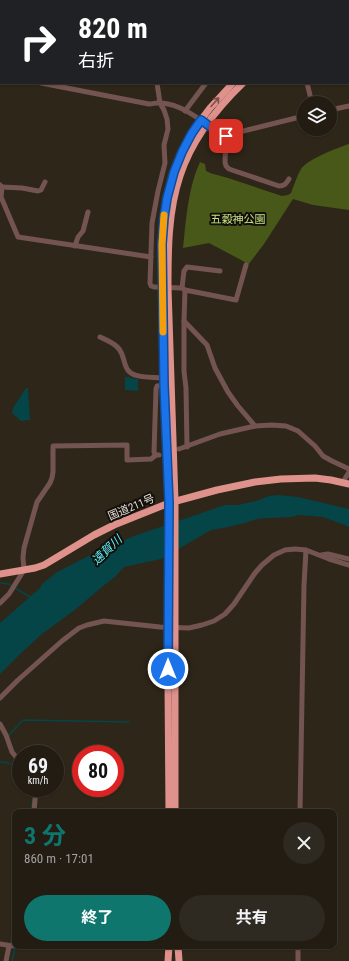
<!DOCTYPE html>
<html lang="ja">
<head>
<meta charset="utf-8">
<style>
	:root { --surface:#221c13; --page:#2e2921; --text:#f1f3f6; --muted:#a2a1a0; --line:#3f3a33; --accent:#0f766e }
	body { margin:0; font-family:"Roboto Condensed","Noto Sans JP",sans-serif; background:var(--page); color:var(--text); height:100vh; display:flex; flex-direction:column; font-size:15px; white-space:nowrap }
	* { box-sizing:border-box; margin:0 }
	p { font-size:13px; color:var(--muted) }
	.icon { flex:none; width:22px; height:22px; fill:none; stroke:currentColor; stroke-width:2; stroke-linecap:round; stroke-linejoin:round }
	.map { position:relative; flex:1; overflow:hidden }
	.drawer { position:absolute; left:12px; top:809px; width:325px; height:140px; display:flex; flex-direction:column; background:var(--surface); border-radius:8px; box-shadow:0 1px 3px #0004,0 0 0 1px var(--line) }
	.drawer>* { flex:none }
	.top-card { position:absolute; left:0px; top:0px; width:349px; height:84px; box-shadow:0 1px 3px #0004,0 0 0 1px var(--line); background:#202124; color:#fff; overflow:hidden }
	.buttons { position:absolute; left:297px; top:96px; display:grid; gap:8px }
	.buttons a { display:grid; place-items:center; width:40px; height:40px; border-radius:50%; background:var(--surface); box-shadow:0 1px 3px #0004,0 0 0 1px var(--line); font-size:20px }
	.speed { position:absolute; left:12px; top:745px; display:flex; gap:8px; font-size:20px; font-weight:700; text-align:center }
	.speed>* { display:grid; place-content:center; width:52px; height:52px; border-radius:50%; background:var(--surface); box-shadow:0 1px 3px #0004,0 0 0 1px var(--line); line-height:1 }
	.speed small { font-size:10px; font-weight:400 }
	.speed .limit { border:6px solid #d22; background:#fff; color:#111 }
	.pin { position:absolute; display:grid; place-items:center; width:34px; height:34px; color:#fff; margin:-17px; border-radius:8px; box-shadow:0 2px 6px #0006 }
	.me { position:absolute; width:44px; margin:-22px; rotate:0deg; stroke-linejoin:round; filter:drop-shadow(0 0 3px #0008) }
	.turn { display:flex; align-items:center; gap:14px; height:84px; padding:0 12px; font-size:18px }
	.turn .icon { width:52px; height:52px; stroke-width:2.5 }
	.turn b { display:block; font-size:28px; line-height:34px }
	.round { display:grid; place-items:center; flex:none; width:42px; height:42px; border-radius:21px; background:var(--page) }
	.overview { display:flex; align-items:center; justify-content:space-between; height:68px; padding:0 12px }
	h1 { font-size:24px; font-weight:700; line-height:30px; color:var(--accent) }
	.action { display:flex; gap:8px; margin-top:auto; padding:8px 12px }
	.action a { flex:1; height:46px; border-radius:24px; background:var(--accent); color:#fff; font-size:16px; font-weight:700; line-height:46px; text-align:center }
	.action a+a { background:var(--page); color:var(--text) }
	.map>svg:first-child { display:block }
</style>
</head>
<body>
<div class="map">
<svg width="349" height="961" viewBox="0 0 349 961">
	<rect width="100%" height="100%" fill="#2e2619"/>
	<g fill="#475818">
		<path d="M0,0H106V1H1V10H0Z"/>
		<path d="M349,144V210L313,205L293,199L264,244L248,265L243,261L209,243L183,248C186,219 188,188 200,162L205,164L206,171L210,173L228,178L282,196L288,195L291,193C294,185 297,176 301,169C308,159 337,148 349,144Z"/>
	</g>
	<g fill="#054447">
		<path d="M125,377C130,377 133,379 138,379V391L125,390Z"/>
		<path d="M26,388H28L30,420L21,421L12,413L13,408Z"/>
		<path d="M278,495L298,497L349,509V527L342,524L323,517L299,515L292,517L269,518L257,519L245,523L240,524L224,528L211,530L161,559L124,567L116,576L102,587L76,609L42,634L17,657L0,674V623L40,588L42,584L57,572L96,552L134,536L225,505H238L256,501L269,496Z"/>
	</g>
	<g fill="none" stroke-linecap="round" stroke-linejoin="round">
		<g stroke="#054447" stroke-width="1.5">
			<path d="M348,56H349"/>
			<path d="M0,583L9,584L12,586"/>
			<path d="M15,588L30,597"/>
			<path d="M9,737V735L21,722L23,720L129,722"/>
			<path d="M0,762C11,762 13,765 21,772"/>
			<path d="M31,812L33,798"/>
			<path d="M11,943L14,908L15,903"/>
			<path d="M12,961L15,948"/>
		</g>
		<g stroke="#745451" stroke-width="5">
			<path d="M263,0L265,1"/>
			<path d="M305,0L306,1"/>
			<path d="M109,1L110,0"/>
			<path d="M348,12H349"/>
			<path d="M0,16L1,14"/>
			<path d="M0,39H1"/>
			<path d="M0,53L1,54"/>
			<path d="M348,60H349"/>
			<path d="M0,75H1"/>
			<path d="M0,82L1,80"/>
			<path d="M41,83L149,104C153,104 158,102 162,103C185,105 205,124 223,136L304,116"/>
			<path d="M157,83L160,103L164,110L167,119L168,129L164,145L165,163L158,191L152,223L150,283L151,286L154,287L182,288L185,290L236,300L246,265"/>
			<path d="M307,83L312,103"/>
			<path d="M330,110L349,106"/>
			<path d="M185,111L206,83"/>
			<path d="M226,136L225,162L226,166L229,169L279,186C284,186 286,184 289,179"/>
			<path d="M0,185L2,187L1,197L18,237L151,257"/>
			<path d="M2,187L22,188L38,191L41,190L45,182"/>
			<path d="M75,246L78,237L83,231L88,212"/>
			<path d="M182,288L184,271L187,267L220,271"/>
			<path d="M185,290L184,321V371L186,388L187,447"/>
			<path d="M184,321L207,345L215,368L228,392L238,406L255,426"/>
			<path d="M100,337C106,340 115,343 119,349C126,357 122,371 135,375C143,378 154,377 164,378"/>
			<path d="M179,449L220,434L255,426L272,425L286,426L298,431L315,446L323,456L332,461L349,469"/>
			<path d="M156,455L155,454L154,452L156,389L157,386L164,385"/>
			<path d="M343,482L349,472"/>
			<path d="M321,555L328,554L349,559"/>
			<path d="M0,603L9,594L24,570L23,558L24,548L35,509L37,502L50,483L52,478L53,472V446L127,445V460L151,459L156,455H159"/>
			<path d="M0,698L18,680L62,641L79,628L87,625L104,621L160,627L189,628L202,625L214,621L225,614L234,604L255,573L262,565L274,555L285,550L295,549L306,550L329,559L349,565"/>
			<path d="M0,724L6,735L12,752L21,763"/>
			<path d="M34,812L36,788"/>
			<path d="M300,812L304,585L306,550"/>
			<path d="M0,944L13,946L15,935"/>
			<path d="M6,961L9,946"/>
			<path d="M298,961V946"/>
		</g>
		<g stroke="#df918b" stroke-width="7">
			<path d="M317,1L318,0"/>
			<path d="M329,1L330,0"/>
			<path d="M0,574L35,568L44,565L94,535L114,525L169,503L217,490L255,482L281,479L315,478L331,480L349,484"/>
			<path d="M169,812L168,682L169,503L164,385L162,288V244L164,218L167,198L174,172L182,152L192,133L201,120L210,108L233,83"/>
			<path d="M175,812V501L168,288C168,250 168,212 180,176C192,139 216,109 243,83"/>
			<path d="M178,946L179,961"/>
			<path d="M168,961L169,946"/>
		</g>
	</g>
	<defs><path id="oneway-shaft" d="M-6 0H5M1.5-3L5.5 0L1.5 3" fill="none" stroke-width="1.6" stroke-linecap="round" stroke-linejoin="round"/></defs>
	<use stroke="#79504a" href="#oneway-shaft" transform="translate(215 102) rotate(-48)"/>
	<g fill="none" stroke-linecap="round" stroke-linejoin="round">
		<defs>
			<path id="route" d="M168,669L169,503L164,385L162,244L164,218L167,198L174,172L182,152L192,133L201,120L223,136H226"/>
		</defs>
		<use href="#route" stroke="#114b97" stroke-width="10"/>
		<use href="#route" stroke="#1a73e8" stroke-width="7"/>
		<path stroke="#f59e0b" stroke-width="7" d="M163,332L162,244L164,215"/>
	</g>
	<g text-anchor="middle" stroke-width="4" stroke-linejoin="round" paint-order="stroke">
		<g font-size="11" fill="#c5e283" stroke="#130f0a">
			<text x="238" y="223">五穀神公園</text>
		</g>
		<g font-size="11" fill="#e2dcd4" stroke="#130f0a">
			<text transform="translate(131 507) rotate(-23)" y="4">国道211号</text>
		</g>
		<g font-size="12" font-style="italic" fill="#5ef4fe" stroke="#130f0a">
			<text transform="translate(107 550) rotate(-43)" y="4">遠賀川</text>
		</g>
	</g>
</svg>
<div class="buttons">
<a><svg class="icon" aria-label="layers" viewBox="0 0 24 24"><path d="M12 4l9 5-9 5-9-5zM3 14l9 5 9-5"/></svg></a>
</div>
<div class="speed"><div>69<small>km/h</small></div><div class="limit">80</div></div>
<div class="pin" style="left:226px;top:136px;background:#d93025"><svg class="icon" aria-label="arrive" viewBox="0 0 24 24"><path d="M6 21V4h12l-3 4 3 4H6"/></svg></div>
<svg class="me" style="left:168px;top:669px" viewBox="-20 -20 40 40"><circle r="17" fill="#1a73e8" stroke="#fff" stroke-width="3"/><path d="M0-11L8 9 0 5-8 9z" fill="#fff"/></svg>
<div class="top-card">
<div class="turn"><svg class="icon" aria-label="right" viewBox="0 0 24 24"><path d="M7 20v-9h11M14 6l5 5-5 5"/></svg><div><b>820 m</b>右折</div></div>
</div>
<section class="drawer">
<div class="overview"><div><h1>3 分</h1><p>860 m · 17:01</p></div><a class="round"><svg class="icon" aria-label="close" viewBox="0 0 24 24"><path d="M6 6l12 12M18 6L6 18"/></svg></a></div>
<div class="action"><a>終了</a><a>共有</a></div>
</section>
</div>
</body>
</html>
